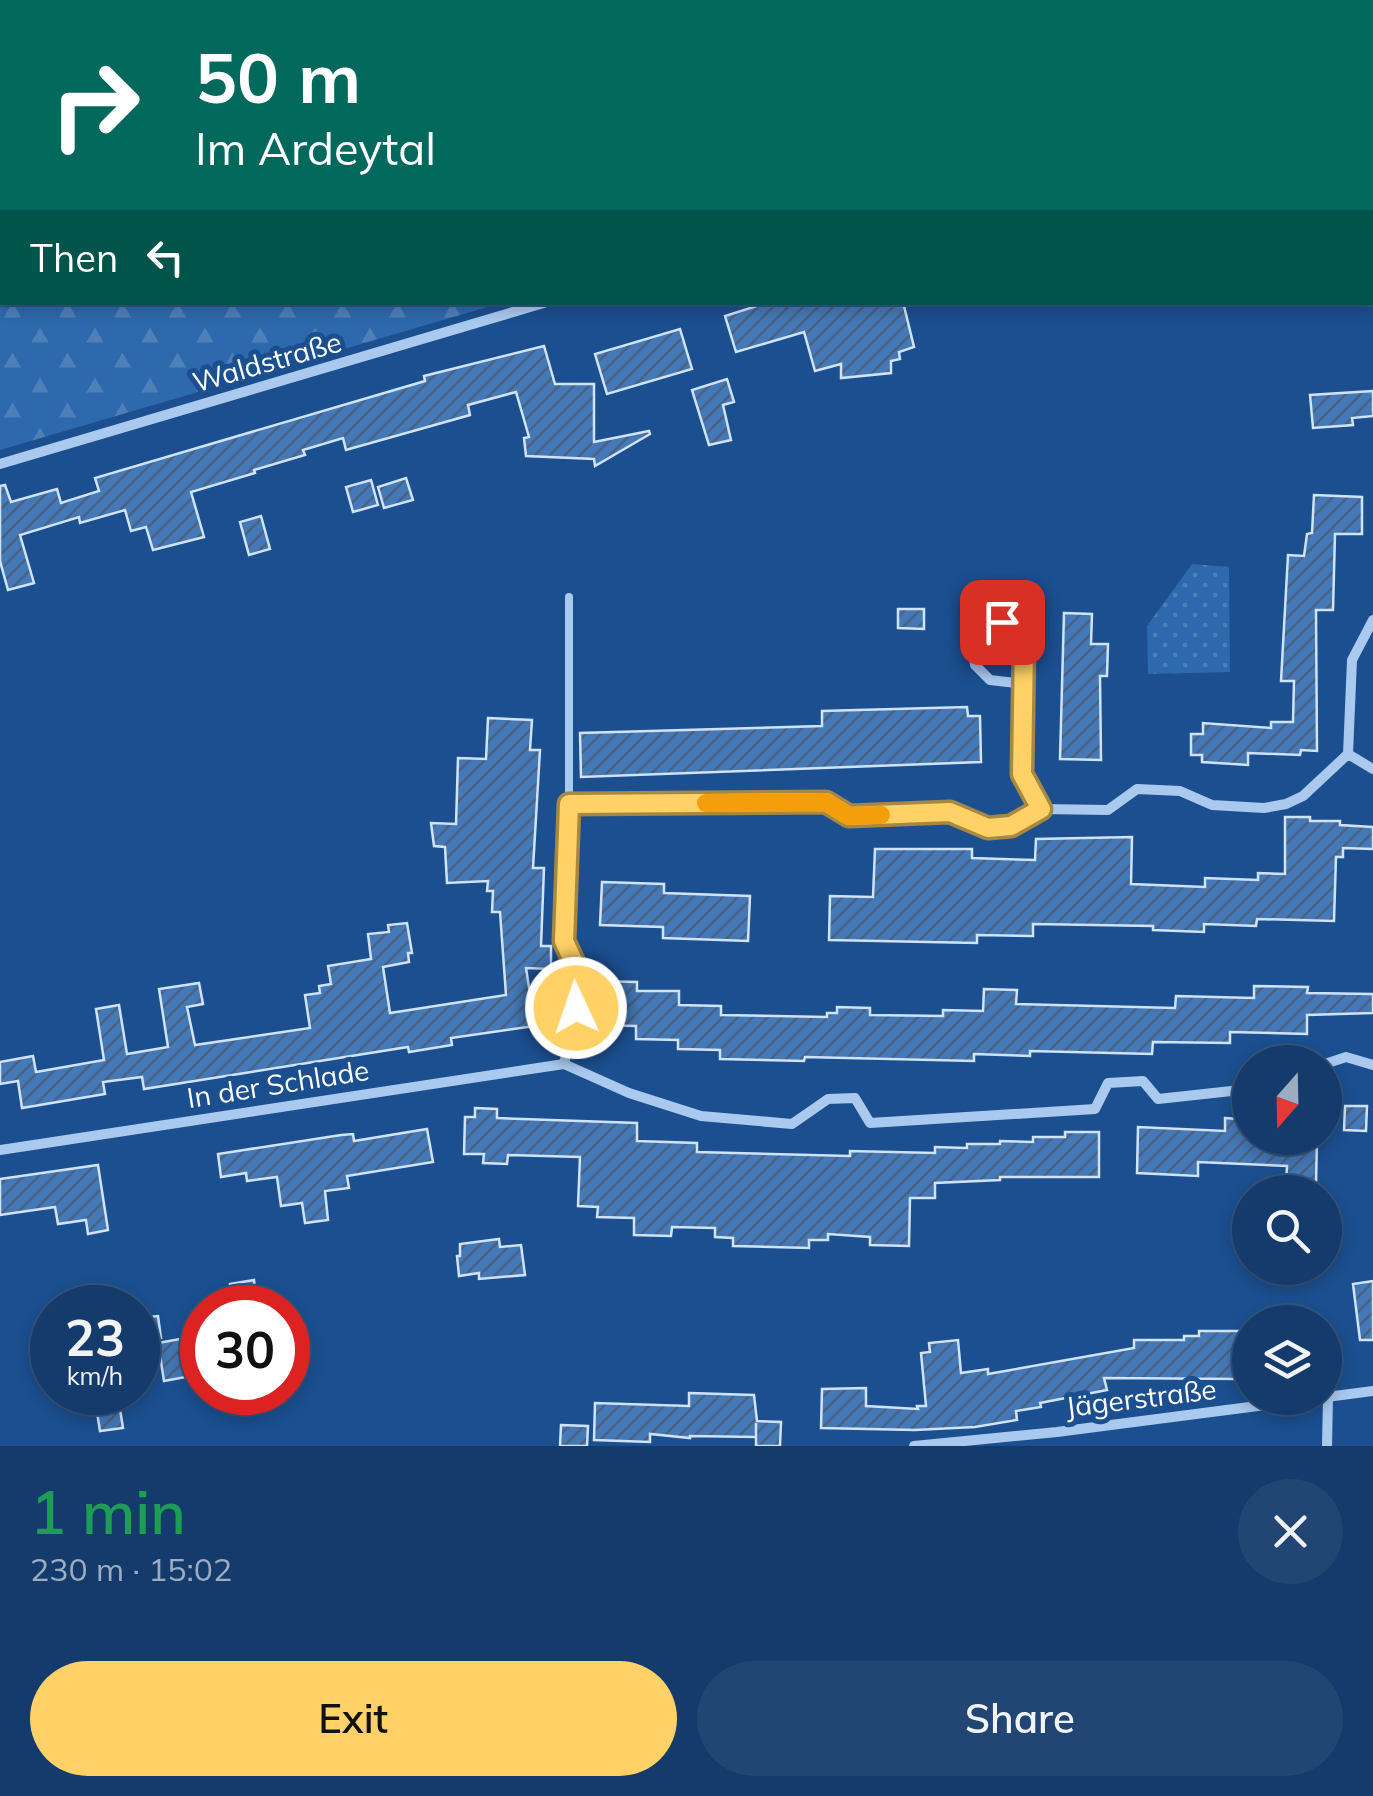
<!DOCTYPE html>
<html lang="en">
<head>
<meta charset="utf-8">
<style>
	:root { --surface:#143b6b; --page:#214673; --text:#f1f3f6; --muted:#9dadc1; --line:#33557e; --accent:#ffd166 }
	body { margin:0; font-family:Mulish,sans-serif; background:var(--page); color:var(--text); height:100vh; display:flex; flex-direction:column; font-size:38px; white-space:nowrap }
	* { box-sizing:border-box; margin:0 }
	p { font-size:32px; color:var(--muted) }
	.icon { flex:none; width:55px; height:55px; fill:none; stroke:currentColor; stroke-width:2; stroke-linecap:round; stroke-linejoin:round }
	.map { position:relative; height:1446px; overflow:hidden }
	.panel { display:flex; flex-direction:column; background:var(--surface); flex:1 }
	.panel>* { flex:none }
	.banner { position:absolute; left:0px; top:0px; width:1375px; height:305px; box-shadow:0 5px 15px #0003,0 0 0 2px var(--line); background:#00695c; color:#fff; overflow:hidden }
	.needle { width:65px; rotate:200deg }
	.buttons { position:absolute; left:1232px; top:1045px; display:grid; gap:20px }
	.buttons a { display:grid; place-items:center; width:110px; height:110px; border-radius:50%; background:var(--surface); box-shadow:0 5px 15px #0003,0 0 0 2px var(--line); font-size:50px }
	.speed { position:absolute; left:30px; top:1285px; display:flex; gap:20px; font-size:50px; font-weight:700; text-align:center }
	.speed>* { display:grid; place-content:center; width:130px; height:130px; border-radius:50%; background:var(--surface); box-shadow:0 5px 15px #0003,0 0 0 2px var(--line); line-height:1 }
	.speed small { font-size:25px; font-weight:400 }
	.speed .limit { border:15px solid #d22; background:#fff; color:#111 }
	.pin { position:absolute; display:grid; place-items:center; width:85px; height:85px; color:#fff; margin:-42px; border-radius:20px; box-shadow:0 5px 15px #0006 }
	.me { position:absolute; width:110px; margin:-55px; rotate:357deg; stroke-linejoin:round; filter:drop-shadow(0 0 8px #0008) }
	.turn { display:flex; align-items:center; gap:35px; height:210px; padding:0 30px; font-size:45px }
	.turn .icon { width:130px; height:130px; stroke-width:2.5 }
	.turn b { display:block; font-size:70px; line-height:85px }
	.then { display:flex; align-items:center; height:95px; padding:0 30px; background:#0003; gap:20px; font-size:38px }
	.round { display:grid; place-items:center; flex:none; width:105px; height:105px; border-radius:52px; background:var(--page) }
	.overview { display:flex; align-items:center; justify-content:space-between; height:170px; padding:0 30px }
	h1 { font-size:60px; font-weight:600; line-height:75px; color:#1e9e55 }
	.primary-button { display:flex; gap:20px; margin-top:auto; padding:20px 30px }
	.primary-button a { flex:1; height:115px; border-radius:60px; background:var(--accent); color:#111; font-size:40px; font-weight:600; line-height:115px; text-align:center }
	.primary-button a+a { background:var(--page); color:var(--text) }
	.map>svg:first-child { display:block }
</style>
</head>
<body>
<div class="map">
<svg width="1373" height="1446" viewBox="0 0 1373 1446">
	<defs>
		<pattern id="forest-firs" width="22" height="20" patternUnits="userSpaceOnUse" patternTransform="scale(2.5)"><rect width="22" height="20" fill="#2e69ad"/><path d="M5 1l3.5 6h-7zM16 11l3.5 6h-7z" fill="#4d80b9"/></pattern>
		<pattern id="park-dots" width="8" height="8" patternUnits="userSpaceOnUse" patternTransform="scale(2.5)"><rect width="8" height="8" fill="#2e69ad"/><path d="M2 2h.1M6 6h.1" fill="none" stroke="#4d80b9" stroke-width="1.8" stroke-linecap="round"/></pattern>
		<pattern id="building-hatch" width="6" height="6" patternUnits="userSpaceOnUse" patternTransform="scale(2.5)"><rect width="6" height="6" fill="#4478b7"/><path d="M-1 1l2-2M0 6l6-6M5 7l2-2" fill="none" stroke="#486282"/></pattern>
	</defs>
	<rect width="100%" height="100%" fill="#1b4f8f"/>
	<g fill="url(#forest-firs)">
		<path d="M0,0H949V2H2V302L501,303L0,450Z"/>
		<path d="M1152,0H1373V45L1372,2Z"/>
	</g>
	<path fill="url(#park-dots)" d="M1192,564L1229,567L1230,672L1148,674L1147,626Z"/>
	<g fill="url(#building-hatch)" stroke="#cfe3fa" stroke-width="2.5">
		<path d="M769,302H903L914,347L899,352L900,359L891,361V373L841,378V364L815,371L804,332L736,352L725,316Z"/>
		<path d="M680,329L692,369L607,394L595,354Z"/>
		<path d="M544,346L555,384H594V442L649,431L650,434L595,466L594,459L526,456L524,438L529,437L516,392L468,405L470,415L346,450L343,438L303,450L305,455L254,470L255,473L191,492L204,537L153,550L146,527L131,531L125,510L80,523L79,517L20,535L34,583L8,590L0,561V486L5,485L11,502L57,489L61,503L99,491L95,478L425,381L424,376Z"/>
		<path d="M727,379L734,402L723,405L731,440L709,445L692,390Z"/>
		<path d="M1373,391V416L1352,418L1353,425L1313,428L1310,395Z"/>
		<path d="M406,478L413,500L384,508L378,487Z"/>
		<path d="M371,480L378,505L353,512L346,487Z"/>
		<path d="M1314,495L1362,497V534H1335L1333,610H1316L1317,751L1301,750L1300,755L1248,753V765L1202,762V755H1191V734H1203V723L1271,728V722H1293L1294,681H1281L1288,555L1304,556L1307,534L1312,533Z"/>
		<path d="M261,516L270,549L249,555L240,522Z"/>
		<path d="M898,609H924V629L898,628Z"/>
		<path d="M1064,613L1092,614L1091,644H1108L1107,676H1100L1101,760L1060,759Z"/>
		<path d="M967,707L968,716H980L981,762L581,777L580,733L822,726V711Z"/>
		<path d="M488,718L532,720L530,750H540L533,868H544L541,946H551V969L526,968L535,1026L451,1038L452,1045L409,1052L408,1047L144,1089L142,1077L103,1082L105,1094L22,1108L18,1081L0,1084V1062L33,1056L36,1072L104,1060L96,1009L119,1005L127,1054L168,1047L159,989L199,983L203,1004L187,1007L195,1045L310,1028L305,995L320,993L319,986L331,984L328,966L371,959L368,934L389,932L388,925L407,923L412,953H408L409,962L383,967L390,1013L506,995L500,912H492L493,891H487L488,881L447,883L445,847L434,846L431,823L456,824L458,758L486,759Z"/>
		<path d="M1285,817H1310V821H1340V825L1373,827V849L1343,848V857H1336L1334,921L1257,919L1256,926L1204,924V932L1153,930V926L1033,924V936L977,935V943L829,940L830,896L873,897L875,849H972V858L1035,860L1036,839L1132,837L1131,884L1205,887V878L1258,880V873L1285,874Z"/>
		<path d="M602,882L664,884V893L750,896L748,941L663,938V927L600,925Z"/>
		<path d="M595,981L637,982V991H679V1005L721,1006V1015L827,1017V1013H837V1007L870,1008V1015L943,1016V1010L983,1011L984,989L1017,990L1016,1004L1175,1008L1176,996L1254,998V986L1308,987L1307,993L1373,994V1013L1307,1015V1034L1230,1032V1043L1153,1042L1152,1054L1030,1051V1056L974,1054V1061L805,1057L804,1061L720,1059V1050L678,1049V1040L636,1039V1026L594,1025Z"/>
		<path d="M1345,1106H1367L1366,1131L1344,1130Z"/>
		<path d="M475,1108L497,1109V1118L637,1123V1141L697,1143V1152L850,1156V1151L935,1153V1147L967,1148V1144H1000V1141L1033,1142V1137H1065V1132H1099V1177H1000V1180L935,1183V1198H910L909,1246L870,1245V1237L828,1234V1240H809V1248L733,1246V1238L715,1237V1228L672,1227L671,1236L634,1235V1218L597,1217L598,1207L578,1206L580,1157L508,1155L507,1164L483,1163L484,1154H464L465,1117H475Z"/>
		<path d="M1225,1118L1250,1120V1138H1317L1316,1185L1286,1184L1287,1166L1198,1162V1176L1137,1173L1138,1127L1225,1131Z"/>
		<path d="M427,1129L433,1162L347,1176L349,1188L325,1191L328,1220L305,1223L302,1203L281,1206L277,1177L247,1181L246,1173L221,1177L218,1154L341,1135L353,1134L354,1141Z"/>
		<path d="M98,1165L108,1230L88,1234L86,1220L58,1224L55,1207L0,1215V1179Z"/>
		<path d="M499,1239L500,1247L521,1245L525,1275L479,1279V1273L459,1276L457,1256H460V1244Z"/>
		<path d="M254,1280L257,1308H234L230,1284Z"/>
		<path d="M1373,1281V1340H1360L1353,1284Z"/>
		<path d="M158,1316L161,1338L139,1341L138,1318Z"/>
		<path d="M1199,1331H1242L1241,1379L1104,1378L1107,1390L1040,1403L1041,1407L1016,1411L1017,1420L975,1427L915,1430L821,1428L822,1389L866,1388V1406L918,1409L917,1406H926L921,1353L930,1352L929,1343L958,1340L961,1373L988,1369V1374L1134,1348V1340H1184V1336H1199Z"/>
		<path d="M202,1335V1374L164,1381L158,1343Z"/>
		<path d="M689,1393L754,1395L757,1421L781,1422L780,1446H756V1423V1437L690,1436V1438L650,1434V1442L594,1440L595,1403L689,1406Z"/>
		<path d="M119,1403L123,1428L100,1431L96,1406Z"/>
		<path d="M561,1425L588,1426L587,1446H560Z"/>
	</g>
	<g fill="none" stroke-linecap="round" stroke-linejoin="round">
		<path stroke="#a9c9ee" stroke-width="8" d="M569,804V597"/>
		<g stroke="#a9c9ee" stroke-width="10">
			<path d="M1372,60H1373"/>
			<path d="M0,464L547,302"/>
			<path d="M1024,684L990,680L975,665C972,646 974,633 991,622C1014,623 1023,637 1024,659L1022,775L1041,809"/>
			<path d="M1348,754L1352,660L1373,620"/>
			<path d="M564,1064L582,981L564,941L569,804L826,802L849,816L951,812L972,823L1002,828L1041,809L1108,810L1137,789L1180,791L1212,805L1264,808L1286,804L1303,796L1348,754L1373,769"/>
			<path d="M1325,1064L1346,1057L1373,1065"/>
			<path d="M0,1150L564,1064L629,1093L701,1116L792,1124L828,1099L855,1098L870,1123L1095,1109L1108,1083L1143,1081L1158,1099L1250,1089"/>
			<path d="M914,1446L1057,1432L1373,1391"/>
			<path d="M1327,1446L1328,1397"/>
		</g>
	</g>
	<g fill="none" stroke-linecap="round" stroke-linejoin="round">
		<defs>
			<path id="route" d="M576,1008L582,980L564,941L569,804L826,802L849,816L950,812L988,828L1011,826L1041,809L1022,774L1024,646L1016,630L1002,622"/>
		</defs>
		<use href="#route" stroke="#a68842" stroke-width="25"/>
		<use href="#route" stroke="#ffd166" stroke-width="18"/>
		<path stroke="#f59e0b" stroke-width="18" d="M706,803L826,802L849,816L881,815"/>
	</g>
	<g text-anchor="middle" stroke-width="10" stroke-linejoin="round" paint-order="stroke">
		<g font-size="28" fill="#fff" stroke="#1b4f8f">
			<text transform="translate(267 362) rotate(-16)" y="10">Waldstraße</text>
			<text transform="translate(278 1084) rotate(-9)" y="10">In der Schlade</text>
			<text transform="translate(1141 1398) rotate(-7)" y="10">Jägerstraße</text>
		</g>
	</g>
</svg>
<div class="buttons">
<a><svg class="needle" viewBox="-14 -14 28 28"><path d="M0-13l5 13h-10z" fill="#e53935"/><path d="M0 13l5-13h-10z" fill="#9dadc1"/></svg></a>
<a><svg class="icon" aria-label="search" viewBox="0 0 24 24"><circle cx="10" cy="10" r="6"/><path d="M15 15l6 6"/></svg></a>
<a><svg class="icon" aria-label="layers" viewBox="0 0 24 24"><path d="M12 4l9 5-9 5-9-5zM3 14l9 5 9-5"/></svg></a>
</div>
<div class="speed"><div>23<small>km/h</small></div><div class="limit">30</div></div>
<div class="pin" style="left:1002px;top:622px;background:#d93025"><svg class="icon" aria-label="arrive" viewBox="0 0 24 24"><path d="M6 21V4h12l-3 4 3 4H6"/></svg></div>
<svg class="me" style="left:576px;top:1008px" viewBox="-20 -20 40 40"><circle r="17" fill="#ffd166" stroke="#fff" stroke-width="3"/><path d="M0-11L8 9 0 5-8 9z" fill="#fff"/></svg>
<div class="banner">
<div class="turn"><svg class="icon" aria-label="right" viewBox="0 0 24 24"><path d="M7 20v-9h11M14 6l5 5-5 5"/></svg><div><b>50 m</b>Im Ardeytal</div></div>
<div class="then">Then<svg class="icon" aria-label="left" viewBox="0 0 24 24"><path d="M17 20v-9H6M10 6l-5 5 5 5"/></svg></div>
</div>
</div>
<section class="panel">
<div class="overview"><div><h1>1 min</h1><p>230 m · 15:02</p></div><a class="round"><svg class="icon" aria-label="close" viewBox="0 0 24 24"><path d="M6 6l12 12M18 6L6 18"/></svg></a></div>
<div class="primary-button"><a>Exit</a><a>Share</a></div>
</section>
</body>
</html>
